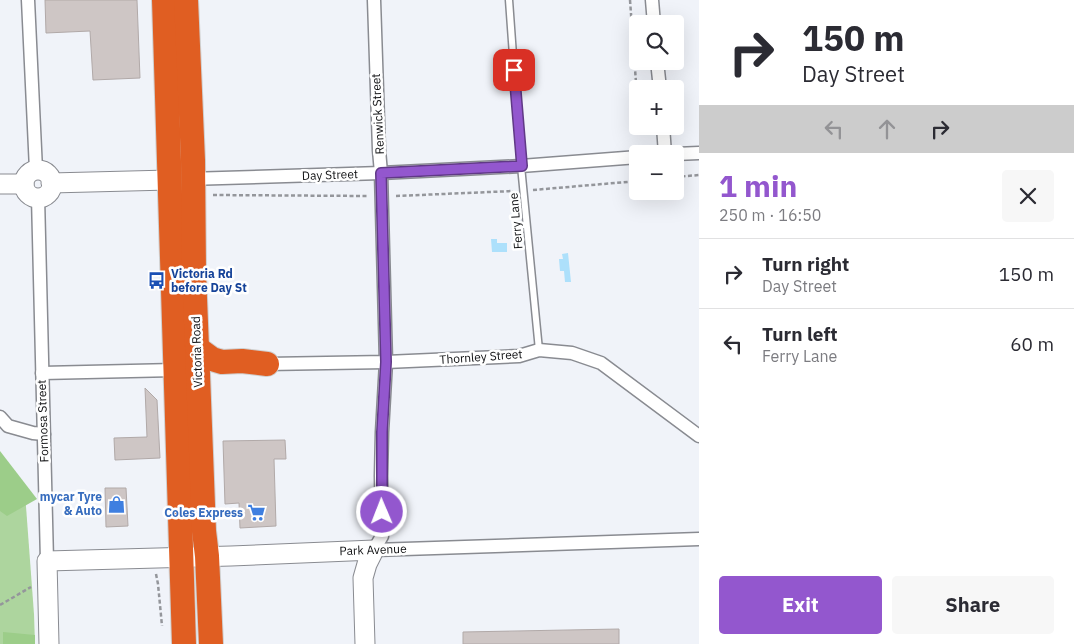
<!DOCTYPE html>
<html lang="en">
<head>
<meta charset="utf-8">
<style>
	:root { --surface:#fff; --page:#f7f7f7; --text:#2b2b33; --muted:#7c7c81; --line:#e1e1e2; --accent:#9357ce }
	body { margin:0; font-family:"IBM Plex Sans",sans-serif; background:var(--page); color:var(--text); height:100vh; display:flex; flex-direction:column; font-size:19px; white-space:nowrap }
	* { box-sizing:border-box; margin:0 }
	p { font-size:16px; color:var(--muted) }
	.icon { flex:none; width:28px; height:28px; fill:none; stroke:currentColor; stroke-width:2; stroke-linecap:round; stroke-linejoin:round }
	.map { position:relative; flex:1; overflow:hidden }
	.sheet { display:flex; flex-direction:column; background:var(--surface); width:375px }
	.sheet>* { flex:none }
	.banner { background:#fff; color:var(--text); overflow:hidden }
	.tools { position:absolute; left:629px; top:15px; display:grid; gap:10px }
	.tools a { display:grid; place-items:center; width:55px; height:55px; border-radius:5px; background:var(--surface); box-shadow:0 5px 20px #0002; font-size:25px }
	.pin { position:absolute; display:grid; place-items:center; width:42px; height:42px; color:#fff; margin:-21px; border-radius:10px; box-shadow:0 2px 8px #0006 }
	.me { position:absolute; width:55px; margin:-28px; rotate:359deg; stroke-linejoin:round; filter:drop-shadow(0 0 4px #0008) }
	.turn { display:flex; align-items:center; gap:18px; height:105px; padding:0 20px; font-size:22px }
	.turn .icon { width:65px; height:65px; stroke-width:2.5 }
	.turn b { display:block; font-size:35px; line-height:42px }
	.lanes { display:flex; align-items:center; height:48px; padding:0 20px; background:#0003; justify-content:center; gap:25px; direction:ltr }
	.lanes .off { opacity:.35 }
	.round { display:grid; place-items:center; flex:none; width:52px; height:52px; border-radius:5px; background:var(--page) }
	.head { display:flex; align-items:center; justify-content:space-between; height:85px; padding:0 20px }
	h1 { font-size:30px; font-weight:800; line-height:38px; color:var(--accent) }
	.action { display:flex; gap:10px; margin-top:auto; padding:10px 20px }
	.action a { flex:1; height:58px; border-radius:5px; background:var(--accent); color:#fff; font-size:20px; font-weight:800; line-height:58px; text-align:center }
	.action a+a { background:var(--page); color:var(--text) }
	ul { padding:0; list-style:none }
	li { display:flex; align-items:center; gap:15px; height:70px; padding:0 20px; border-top:1px solid var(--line) }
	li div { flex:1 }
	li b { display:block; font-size:19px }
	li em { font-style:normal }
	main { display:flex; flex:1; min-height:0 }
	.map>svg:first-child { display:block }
</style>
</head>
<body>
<main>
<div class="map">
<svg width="699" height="644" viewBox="0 0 699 644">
	<rect width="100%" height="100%" fill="#f0f3f9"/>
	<path fill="#add59e" d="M0,461L25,493L34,614L35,644H0Z"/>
	<g fill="#9ccd89">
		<path d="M0,451L37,499L7,516L0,511Z"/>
		<path d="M3,632L35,635V644H3Z"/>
	</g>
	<g fill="#ade0fb">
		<path d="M491,239H497V243H507V252H492Z"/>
		<path d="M568,253L571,282H565L564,271H560L559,259H563L562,254Z"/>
	</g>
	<g fill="#cec6c5" stroke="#b1a9a8">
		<path d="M45,0H137L140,78L93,80L90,31L46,33Z"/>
		<path d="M145,388L157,400L160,458L115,460L114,438L147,437Z"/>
		<path d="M285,440L286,459H274L276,526L240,528L239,503L225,504L223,441Z"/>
		<path d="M105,488H126L128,526L106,527Z"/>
		<path d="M619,629V644H463V632Z"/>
	</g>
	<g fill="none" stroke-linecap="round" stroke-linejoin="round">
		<defs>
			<path id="lane" d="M509,0L521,166L539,350"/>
			<g id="street">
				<path d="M28,0L36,170"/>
				<path d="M374,0L379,150L381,173L386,362L382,432L381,476L382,536L374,550"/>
				<path d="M652,0L654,24"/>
				<path d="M657,61L660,89"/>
				<path d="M663,126L665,154"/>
				<path d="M675,154L699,153"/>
				<path d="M188,179L381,173L521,166L638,157"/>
				<path d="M38,197L47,561"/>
				<path d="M267,364L386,362L519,356L539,350L572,353L601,363L699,436"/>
				<path d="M42,373L175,370"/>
				<path d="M0,417L8,426L33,433L44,434"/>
				<path d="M374,550L699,539"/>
			</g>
			<g id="secondary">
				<circle cx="38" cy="184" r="14"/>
				<path d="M51,183L169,180"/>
				<path d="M0,184H24"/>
				<path d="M49,644L47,561L231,556L374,550L367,564L363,578L365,644"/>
			</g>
			<g id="highway">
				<path d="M164,0L184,644"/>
				<path d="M186,0L193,160L194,273L197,348L204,531L207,556L211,644"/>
				<path d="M197,348L212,359L222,362L242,361L267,364"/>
			</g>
		</defs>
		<use href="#lane" stroke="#898b91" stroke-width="9"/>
		<use href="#street" stroke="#898b91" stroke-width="15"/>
		<use href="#secondary" stroke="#898b91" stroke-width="21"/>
		<use href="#highway" stroke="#cfcfcf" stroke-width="26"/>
		<g stroke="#94969b" stroke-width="2.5" stroke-dasharray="4 2.5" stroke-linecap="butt">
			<path d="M630,0L638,110"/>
			<path d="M639,126V133"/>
			<path d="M675,177L699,175"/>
			<path d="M533,190L638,181"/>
			<path d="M213,195L368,196"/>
			<path d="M396,196L513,191"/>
			<path d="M156,574L158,584L162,626"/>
			<path d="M0,605L31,587"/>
		</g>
		<use href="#lane" stroke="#fff" stroke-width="6"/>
		<use href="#street" stroke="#fff" stroke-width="12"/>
		<use href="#secondary" stroke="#fff" stroke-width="19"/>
		<use href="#highway" stroke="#e05e22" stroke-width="24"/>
	</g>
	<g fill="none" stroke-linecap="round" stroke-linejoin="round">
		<defs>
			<path id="route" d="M382,512V432L386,362L381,173L522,166L514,70"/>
		</defs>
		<use href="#route" stroke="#603986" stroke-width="12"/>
		<use href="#route" stroke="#9357ce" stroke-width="9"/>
	</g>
	<defs>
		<symbol id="bus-bare" viewBox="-9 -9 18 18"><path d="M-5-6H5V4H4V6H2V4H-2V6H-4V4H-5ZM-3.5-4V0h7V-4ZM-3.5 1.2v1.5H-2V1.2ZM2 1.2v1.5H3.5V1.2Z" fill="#1a4fb4" stroke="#fff" stroke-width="2.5" paint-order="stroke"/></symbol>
		<symbol id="shop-bare" viewBox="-9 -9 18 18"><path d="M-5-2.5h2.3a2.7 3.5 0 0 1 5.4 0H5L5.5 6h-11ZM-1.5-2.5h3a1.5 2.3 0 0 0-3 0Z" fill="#3f7fe0" stroke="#fff" stroke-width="2.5" paint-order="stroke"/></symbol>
		<symbol id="supermarket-bare" viewBox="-9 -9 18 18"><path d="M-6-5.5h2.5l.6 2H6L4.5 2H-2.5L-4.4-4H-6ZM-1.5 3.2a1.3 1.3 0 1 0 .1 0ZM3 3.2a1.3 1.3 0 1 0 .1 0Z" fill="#3f7fe0" stroke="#fff" stroke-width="2.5" paint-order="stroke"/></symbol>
	</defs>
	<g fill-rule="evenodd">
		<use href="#bus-bare" x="144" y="268" width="25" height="25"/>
		<use href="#shop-bare" x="104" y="492" width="25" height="25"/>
		<use href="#supermarket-bare" x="244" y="500" width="25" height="25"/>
	</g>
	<g text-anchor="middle" stroke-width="5" stroke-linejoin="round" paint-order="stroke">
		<g font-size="12" fill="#0e0f11" stroke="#fff">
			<text transform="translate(378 114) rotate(-93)" y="4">Renwick Street</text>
			<text transform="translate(330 175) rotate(-2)" y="4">Day Street</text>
			<text transform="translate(516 221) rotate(-95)" y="4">Ferry Lane</text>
			<text transform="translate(197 352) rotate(-92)" y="4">Victoria Road</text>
			<text transform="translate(481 357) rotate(-4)" y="4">Thornley Street</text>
			<text transform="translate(43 421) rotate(-92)" y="4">Formosa Street</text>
			<text transform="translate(373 550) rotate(-2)" y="4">Park Avenue</text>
		</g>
		<g font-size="12" font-weight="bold" fill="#164399" stroke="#fff" text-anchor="start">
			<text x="171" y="278">Victoria Rd<tspan x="171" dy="14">before Day St</tspan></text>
		</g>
		<g font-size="12" font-weight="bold" fill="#366cbe" stroke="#fff" text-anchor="end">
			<text x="102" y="501">mycar Tyre<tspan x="102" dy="14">&amp; Auto</tspan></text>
			<text x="243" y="517">Coles Express</text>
		</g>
	</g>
</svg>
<div class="tools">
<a><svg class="icon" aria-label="search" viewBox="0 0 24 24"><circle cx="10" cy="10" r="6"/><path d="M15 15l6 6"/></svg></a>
<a>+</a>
<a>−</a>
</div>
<div class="pin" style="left:514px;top:70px;background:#d93025"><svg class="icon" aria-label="arrive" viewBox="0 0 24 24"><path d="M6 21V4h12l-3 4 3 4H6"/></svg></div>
<svg class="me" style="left:382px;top:512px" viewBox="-20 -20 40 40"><circle r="17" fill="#9357ce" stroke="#fff" stroke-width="3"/><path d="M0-11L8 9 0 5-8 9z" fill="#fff"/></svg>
</div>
<section class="sheet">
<div class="banner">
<div class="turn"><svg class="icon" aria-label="right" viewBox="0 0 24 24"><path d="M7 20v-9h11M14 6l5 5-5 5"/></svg><div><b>150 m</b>Day Street</div></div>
<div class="lanes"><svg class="icon off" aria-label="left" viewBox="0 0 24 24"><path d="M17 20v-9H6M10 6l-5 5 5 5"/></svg><svg class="icon off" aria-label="ahead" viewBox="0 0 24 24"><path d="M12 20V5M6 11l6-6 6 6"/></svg><svg class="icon" aria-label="right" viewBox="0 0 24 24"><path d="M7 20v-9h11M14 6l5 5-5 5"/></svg></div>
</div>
<div class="head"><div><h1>1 min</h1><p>250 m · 16:50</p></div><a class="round"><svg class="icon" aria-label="close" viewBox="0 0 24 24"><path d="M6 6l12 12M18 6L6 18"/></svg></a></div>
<ul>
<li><svg class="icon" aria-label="right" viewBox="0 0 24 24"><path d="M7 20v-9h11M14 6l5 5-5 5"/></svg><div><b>Turn right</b><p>Day Street</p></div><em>150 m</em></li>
<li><svg class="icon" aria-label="left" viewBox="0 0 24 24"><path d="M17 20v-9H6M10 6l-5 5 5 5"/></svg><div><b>Turn left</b><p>Ferry Lane</p></div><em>60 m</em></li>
</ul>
<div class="action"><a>Exit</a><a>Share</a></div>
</section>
</main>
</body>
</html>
